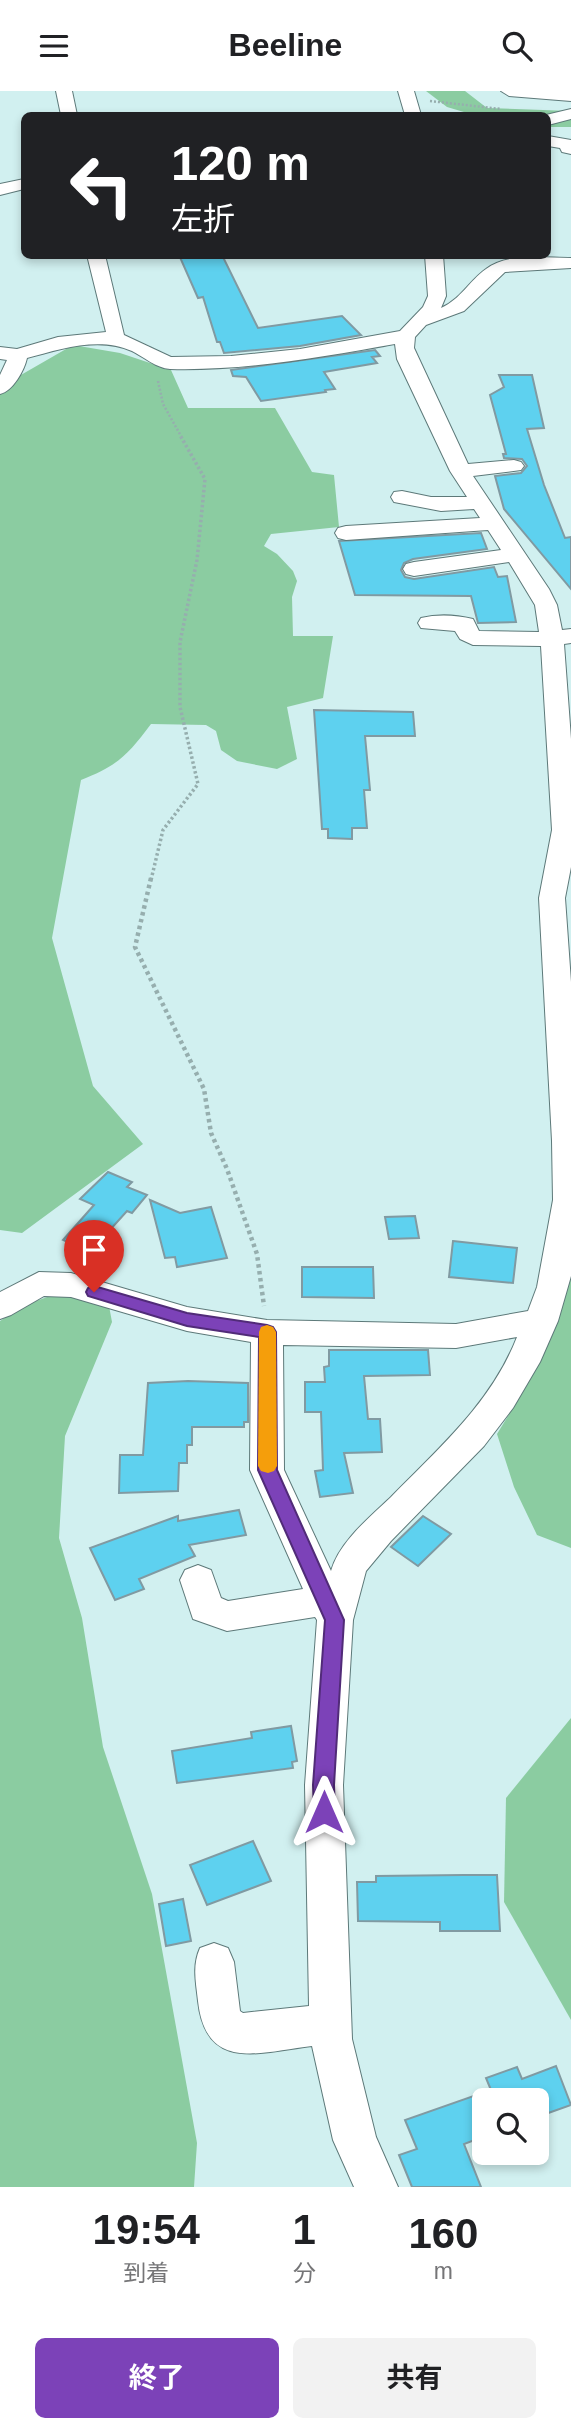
<!DOCTYPE html>
<html lang="ja">
<head>
<meta charset="utf-8">
<style>
	:root { --surface:#fff; --page:#f2f2f2; --text:#202124; --muted:#757577; --accent:#7c42b8 }
	body { margin:0; font-family:Arial,"Noto Sans JP",sans-serif; background:var(--page); color:var(--text); height:100vh; display:flex; flex-direction:column; font-size:26px; white-space:nowrap }
	* { box-sizing:border-box; margin:0 }
	p { font-size:23px; color:var(--muted) }
	.icon { flex:none; width:38px; height:38px; fill:none; stroke:currentColor; stroke-width:2; stroke-linecap:round; stroke-linejoin:round }
	.map { position:relative; height:2096px; overflow:hidden }
	.drawer { display:flex; flex-direction:column; background:var(--surface); flex:1 }
	.drawer>* { flex:none }
	.banner { position:absolute; left:21px; top:21px; width:530px; height:147px; border-radius:10px; box-shadow:0 4px 10px #0003; background:#202124; color:#fff; overflow:hidden }
	.tools { position:absolute; left:472px; top:1997px; display:grid; gap:14px }
	.tools a { display:grid; place-items:center; width:77px; height:77px; border-radius:10px; background:var(--surface); box-shadow:0 4px 10px #0003; font-size:35px }
	.pin { position:absolute; display:grid; place-items:center; width:60px; height:60px; color:#fff; margin:-72px -30px; border-radius:50% 50% 50% 0; rotate:-45deg; box-shadow:0 0 7px #0007 }
	.pin .icon { rotate:45deg }
	.me { position:absolute; width:77px; margin:-38px; rotate:0deg; stroke-linejoin:round; filter:drop-shadow(0 0 5px #0008) }
	.turn { display:flex; align-items:center; gap:24px; height:147px; padding:0 35px; font-size:32px }
	.turn .icon { width:91px; height:91px; stroke-width:2.5 }
	.turn b { display:block; font-size:49px; line-height:60px }
	.eta { display:flex; justify-content:space-evenly; align-items:center; height:119px; text-align:center }
	.eta b { font-size:42px; font-weight:700; line-height:49px }
	.button { display:flex; gap:14px; margin-top:auto; padding:14px 35px }
	.button a { flex:1; height:80px; border-radius:10px; background:var(--accent); color:#fff; font-size:28px; font-weight:700; line-height:80px; text-align:center }
	.button a+a { background:var(--page); color:var(--text) }
	header { display:flex; justify-content:space-between; align-items:center; height:91px; padding:0 35px; background:var(--surface); font-size:32px; font-weight:700 }
	.map>svg:first-child { display:block }
</style>
</head>
<body>
<header><svg class="icon" aria-label="menu" viewBox="0 0 24 24"><path d="M4 6h16M4 12h16M4 18h16"/></svg>Beeline<svg class="icon" aria-label="search" viewBox="0 0 24 24"><circle cx="10" cy="10" r="6"/><path d="M15 15l6 6"/></svg></header>
<div class="map">
<svg width="571" height="2096" viewBox="0 0 571 2096">
	<rect width="100%" height="100%" fill="#d1f0f0"/>
	<g fill="#8bcca1">
		<path d="M426,0H465L487,17L571,20V36H548V24H474L447,16Z"/>
		<path d="M73,254L120,262L171,279L188,317H275L312,381L334,384L339,436L271,443L264,455L277,463L293,480L297,490L292,506L293,545H333L323,607L287,616L297,668L277,678L237,670L221,659L216,640L206,634L151,633C128,664 117,675 81,689L52,847L93,995L143,1053L22,1142L0,1139V296Z"/>
		<path d="M571,1163V1457L537,1444L514,1396L497,1343L524,1299L560,1224Z"/>
		<path d="M50,1205H80L109,1215L112,1231L65,1345L59,1447L82,1527L103,1656L152,1803L197,2052L194,2096H0V1230L25,1214Z"/>
		<path d="M571,1627V1929L504,1811L506,1707Z"/>
	</g>
	<g fill="#5ed1ef" stroke="#809aa2" stroke-width="2">
		<path d="M179,164H222L258,237L342,225L361,244L300,255L224,262L220,251H217L203,206L198,207Z"/>
		<path d="M375,259L380,265L372,266L377,272L324,281L335,298L325,299L326,301L261,310L246,286L233,285L231,279Z"/>
		<path d="M499,284H532L544,337L527,338L544,394L565,447L571,446V498L504,418L495,385L521,382L527,375L522,368L504,367L503,363H506L490,304L504,296Z"/>
		<path d="M481,442L487,458L413,468L404,472L401,479L405,486L414,488L494,476L498,486L507,485L516,531L478,532L471,505L355,504L339,450Z"/>
		<path d="M314,619L413,621L415,645H365L370,699H364L367,737H352V748L328,747V738H322Z"/>
		<path d="M108,1081L132,1091L127,1096L147,1104L132,1122L127,1120L90,1161L63,1149L94,1114L80,1108Z"/>
		<path d="M150,1109L180,1122L211,1116L227,1167L177,1176L175,1166L165,1167Z"/>
		<path d="M415,1125L419,1147L389,1148L385,1126Z"/>
		<path d="M453,1150L517,1157L513,1192L449,1186Z"/>
		<path d="M302,1176H373L374,1207L302,1206Z"/>
		<path d="M329,1259H428L430,1284L364,1285L368,1328H380L382,1361L344,1362L353,1402L320,1406L315,1380L323,1379L321,1321H305V1291H325L324,1276L329,1275Z"/>
		<path d="M188,1290L248,1292V1331H244V1336H192V1354H187V1372H179L178,1400L119,1402L120,1364H143L148,1292Z"/>
		<path d="M239,1419L246,1444L189,1454L195,1465L139,1488L144,1498L115,1509L90,1457L178,1425V1430Z"/>
		<path d="M423,1425L451,1443L418,1475L391,1456Z"/>
		<path d="M291,1635L297,1670L292,1671L293,1677L177,1692L172,1660L252,1647L251,1641Z"/>
		<path d="M253,1750L271,1790L207,1814L190,1774Z"/>
		<path d="M463,1784H497L500,1840H440V1831L358,1830L357,1791H376V1785Z"/>
		<path d="M183,1808L191,1850L166,1855L159,1813Z"/>
		<path d="M556,1975L571,2014L537,2026V2009H485V2045L464,2053L481,2096H412L399,2064L417,2058L405,2029L491,1999L486,1987L517,1976L522,1988Z"/>
	</g>
	<g fill="none" stroke-linecap="round" stroke-linejoin="round">
		<defs>
			<g id="street">
				<path d="M56,0H72L77,24H61Z"/>
				<path d="M398,0H414L421,24H405Z"/>
				<path d="M501,0H571V10L509,5Z"/>
				<path d="M571,18V28L548,34L546,24Z"/>
				<path d="M548,45L571,49V63L562,61L560,57L548,55Z"/>
				<path d="M24,88V98L0,104V93Z"/>
				<path d="M87,164H105L124,244L171,266L231,265L300,258L400,240L423,216L428,205L425,164H443L446,205L441,217C461,208 469,190 486,178C508,161 545,167 571,167V177L505,181L464,220L426,234L415,246L414,257L468,373L514,369L521,371L524,375L521,379L473,385L549,498L557,514L562,539L571,538V552L564,553L571,648V776L565,807L571,891V1185L558,1230L540,1271L513,1317L484,1355L391,1450L366,1480L353,1529L343,1694L352,1948L376,2046L398,2096H354L333,2049L312,1955C260,1961 206,1982 198,1910C196,1891 192,1875 200,1857L214,1852L228,1857L234,1871L240,1920L243,1922L309,1915L305,1694L317,1529L315,1526L227,1540L193,1528L180,1489L185,1479L198,1474L211,1479L221,1507L228,1510L303,1498L250,1379L251,1251L187,1240L71,1206L44,1205L11,1224L0,1228V1201L39,1181L71,1182L187,1216L267,1229L456,1233L528,1220L537,1196L553,1109L552,1050L539,807L552,739L541,555L473,554L460,548L455,540L421,537L418,532L421,527C437,523 457,524 473,528L479,540L539,541L535,514L509,471L414,485L406,483L403,478L406,473L414,471L501,459L488,439L346,449L338,447L335,442L338,437L346,435L480,427L474,418L441,420L394,411L391,406L394,401L402,400L431,406H467L450,380L397,268L395,253C321,266 246,280 170,278C156,277 144,266 132,260C99,245 60,258 27,267C24,280 13,300 0,303V284L7,269L0,268V256L17,258L58,246L106,241ZM517,1246C492,1311 439,1357 391,1406C370,1426 339,1451 331,1480L284,1379L283,1254L456,1257Z"/>
			</g>
		</defs>
		<use href="#street" stroke="#5d7979" stroke-width="2"/>
		<g stroke="#96aeae" stroke-width="2.5" stroke-dasharray="2 2" stroke-linecap="butt">
			<path d="M430,10L501,18"/>
			<path d="M158,290L163,313L181,345"/>
		</g>
		<path stroke="#96aeae" stroke-width="3.5" stroke-dasharray="2.5 2.5" stroke-linecap="butt" d="M151,789L163,739L198,693L180,616V551L197,469L205,388L180,344"/>
		<path stroke="#96aeae" stroke-width="4.5" stroke-dasharray="3.5 3.5" stroke-linecap="butt" d="M151,787L135,856L204,998L211,1042L227,1078L257,1163L264,1215"/>
		<use href="#street" fill="#fff" fill-rule="evenodd"/>
	</g>
	<path fill="#7c42b8" stroke="#512b78" stroke-width="2" d="M94,1195L187,1222L267,1234L273,1236L276,1241L277,1379L344,1529L334,1694L335,1721L332,1727L324,1730L317,1727L314,1721L313,1694L325,1529L258,1379L259,1246L187,1235L88,1205L86,1201L88,1197Z"/>
	<path fill="#f59e0b" d="M267,1234L273,1236L276,1241L277,1375L274,1380L268,1382L261,1380L258,1375L259,1241L261,1236Z"/>
</svg>
<div class="tools">
<a><svg class="icon" aria-label="search" viewBox="0 0 24 24"><circle cx="10" cy="10" r="6"/><path d="M15 15l6 6"/></svg></a>
</div>
<div class="pin" style="left:94px;top:1201px;background:#d93025"><svg class="icon" aria-label="arrive" viewBox="0 0 24 24"><path d="M6 21V4h12l-3 4 3 4H6"/></svg></div>
<svg class="me" style="left:324px;top:1721px" viewBox="-20 -20 40 40"><path d="M0-17L14 15 0 8-14 15z" fill="#7c42b8" stroke="#fff" stroke-width="4"/></svg>
<div class="banner">
<div class="turn"><svg class="icon" aria-label="left" viewBox="0 0 24 24"><path d="M17 20v-9H6M10 6l-5 5 5 5"/></svg><div><b>120 m</b>左折</div></div>
</div>
</div>
<section class="drawer">
<div class="eta">
<div><b>19:54</b><p>到着</p></div>
<div><b>1</b><p>分</p></div>
<div><b>160</b><p>m</p></div>
</div>
<div class="button"><a>終了</a><a>共有</a></div>
</section>
</body>
</html>
